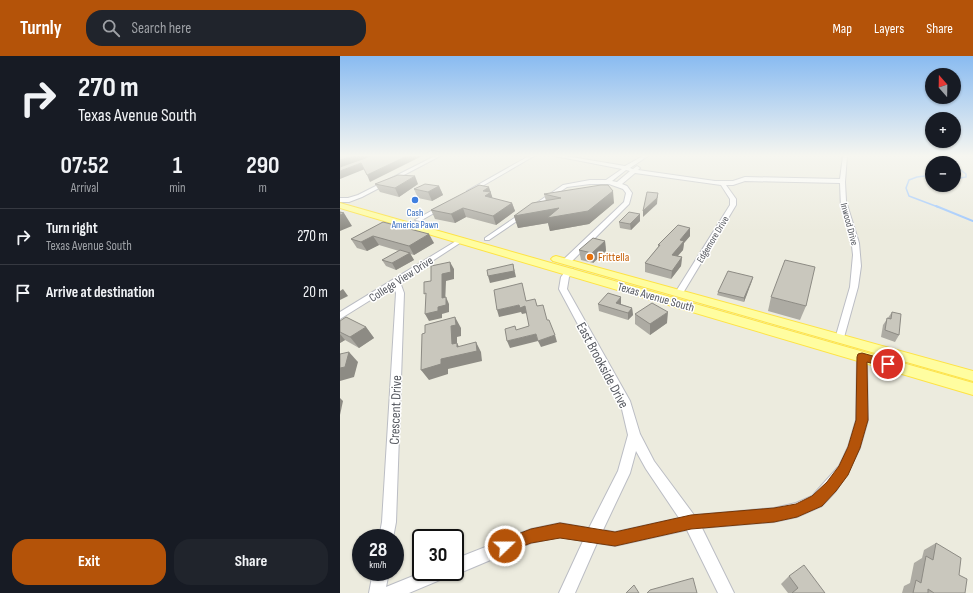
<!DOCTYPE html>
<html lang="en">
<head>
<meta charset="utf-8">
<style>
	:root { --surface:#171b24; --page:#20242c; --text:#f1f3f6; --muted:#9ea1a6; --line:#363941; --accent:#b45309 }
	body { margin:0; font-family:"Sofia Sans Condensed",sans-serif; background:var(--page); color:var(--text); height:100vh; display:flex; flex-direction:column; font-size:15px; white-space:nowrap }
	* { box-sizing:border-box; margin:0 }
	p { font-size:13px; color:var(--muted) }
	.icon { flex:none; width:22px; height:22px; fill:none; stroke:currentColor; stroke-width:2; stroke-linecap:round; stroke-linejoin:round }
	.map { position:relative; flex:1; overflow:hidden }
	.panel { display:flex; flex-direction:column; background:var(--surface); width:340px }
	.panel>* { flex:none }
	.top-card { background:#171b24; color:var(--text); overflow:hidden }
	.needle { width:26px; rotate:340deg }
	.controls { position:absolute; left:585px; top:12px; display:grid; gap:8px }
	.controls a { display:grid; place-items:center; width:36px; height:36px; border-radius:50%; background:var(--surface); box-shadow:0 1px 3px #0004; font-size:20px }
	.speed { position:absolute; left:12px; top:473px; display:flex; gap:8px; font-size:20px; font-weight:700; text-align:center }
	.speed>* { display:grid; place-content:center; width:52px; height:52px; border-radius:50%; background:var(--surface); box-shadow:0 1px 3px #0004; line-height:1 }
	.speed small { font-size:10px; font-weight:400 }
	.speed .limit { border:2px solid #111; border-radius:6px; background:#fff; color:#111 }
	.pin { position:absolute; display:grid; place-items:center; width:34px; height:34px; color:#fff; margin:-17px; border:2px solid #fff; border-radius:50%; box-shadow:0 1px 4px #0007 }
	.me { position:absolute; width:44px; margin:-22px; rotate:68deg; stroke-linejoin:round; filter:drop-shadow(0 0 3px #0008) }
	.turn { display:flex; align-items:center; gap:14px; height:84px; padding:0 12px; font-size:18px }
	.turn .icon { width:52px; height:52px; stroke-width:2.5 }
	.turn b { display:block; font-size:28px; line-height:34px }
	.eta { display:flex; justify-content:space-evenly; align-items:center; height:68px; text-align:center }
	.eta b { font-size:24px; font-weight:700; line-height:28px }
	.cta { display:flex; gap:8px; margin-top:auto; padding:8px 12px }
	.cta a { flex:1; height:46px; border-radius:16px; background:var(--accent); color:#fff; font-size:16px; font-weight:700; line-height:46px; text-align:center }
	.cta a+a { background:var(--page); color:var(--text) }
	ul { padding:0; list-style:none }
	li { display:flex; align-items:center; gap:12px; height:56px; padding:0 12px; border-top:1px solid var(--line) }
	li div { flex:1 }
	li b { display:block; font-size:15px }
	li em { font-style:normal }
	header { display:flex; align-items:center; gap:24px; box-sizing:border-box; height:56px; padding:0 20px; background:var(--accent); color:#fff }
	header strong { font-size:19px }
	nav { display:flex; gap:22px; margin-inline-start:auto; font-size:14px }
	.search { width:280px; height:36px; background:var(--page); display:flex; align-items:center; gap:10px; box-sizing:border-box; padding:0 14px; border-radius:16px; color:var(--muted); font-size:15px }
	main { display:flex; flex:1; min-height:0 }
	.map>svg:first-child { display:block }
</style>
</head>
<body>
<header>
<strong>Turnly</strong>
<div class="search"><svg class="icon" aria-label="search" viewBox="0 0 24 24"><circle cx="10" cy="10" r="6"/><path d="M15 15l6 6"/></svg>Search here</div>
<nav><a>Map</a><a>Layers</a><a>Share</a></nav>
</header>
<main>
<section class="panel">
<div class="top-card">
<div class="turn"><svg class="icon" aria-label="right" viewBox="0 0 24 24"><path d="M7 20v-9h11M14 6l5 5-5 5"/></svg><div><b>270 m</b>Texas Avenue South</div></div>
</div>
<div class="eta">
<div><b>07:52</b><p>Arrival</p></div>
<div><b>1</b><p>min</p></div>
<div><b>290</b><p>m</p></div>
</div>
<ul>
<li><svg class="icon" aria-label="right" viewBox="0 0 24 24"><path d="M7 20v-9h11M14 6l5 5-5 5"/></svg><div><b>Turn right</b><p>Texas Avenue South</p></div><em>270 m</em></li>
<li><svg class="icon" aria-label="arrive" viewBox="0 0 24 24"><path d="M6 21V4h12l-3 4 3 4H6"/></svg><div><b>Arrive at destination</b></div><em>20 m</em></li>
</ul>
<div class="cta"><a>Exit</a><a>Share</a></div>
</section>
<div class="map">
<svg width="633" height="537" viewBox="0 0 633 537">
	<rect width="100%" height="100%" fill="#ecebde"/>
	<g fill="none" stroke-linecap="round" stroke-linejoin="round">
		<g stroke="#9bc6ff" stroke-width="1.5">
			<path d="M612,107L611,101L613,100"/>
			<path d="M614,109L626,118V121L614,123"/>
			<path d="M592,119L577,121L569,124L566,132L569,140L598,151"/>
		</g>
		<path stroke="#9bc6ff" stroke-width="2" d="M596,150L633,165"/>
		<defs>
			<g id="minor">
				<path d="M95,100H100L22,141L9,146H0V142H8L18,139Z"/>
				<path d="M189,100H194L132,136L127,135Z"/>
				<path d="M215,100H225L285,110L303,100H308L290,112L293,113L297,110L300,112L298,114L375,125H393L405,121L500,123L503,100H507L505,126L506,145L519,187L521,210L518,231L503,285H497L495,283L510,231L513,199L511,181L501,152L500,127L405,125L393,129H386L396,143V149L343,237L339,240L335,237L390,149V143L381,129L295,117L282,128L287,130L292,137L289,148L229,208H226L222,206L223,204L284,146L286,137L283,133L269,128H250L227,131L149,184H145V182L223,129L250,124H266L282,113ZM286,114L290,115L277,126L272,125Z"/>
				<path d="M100,150L105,151L80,165L75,164Z"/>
				<path d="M121,182L123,183V185L60,226L64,237L56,466L53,482H39L42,466L56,237L53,230L0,263V256Z"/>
				<path d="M227,213H233L234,215L229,221L227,233L290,345L300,378L314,405L354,459L434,452L456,447L472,440L499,410L508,391L516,364L517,301L519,298H525L527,301L528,364L520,392L507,418L496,435L482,450L457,461L434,466L362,472L394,537H378L347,474L275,490L257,487L235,537H219L243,485L220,481L191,487L115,519L110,516L107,521L69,537H29L33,516H49L46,531L83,516H115V503L191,473L220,467L249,472L278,415L288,379L281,349L219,233L221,221ZM296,395L306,413L339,462L275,476L263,474L290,417Z"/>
			</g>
			<g id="major">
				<path d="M0,147L633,327V339L0,152Z"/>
				<path d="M216,200L633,315V325L213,205L211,203L213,201Z"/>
			</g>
		</defs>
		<use href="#minor" stroke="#bbbdc4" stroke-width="2"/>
		<use href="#major" stroke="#fee345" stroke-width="2"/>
		<use href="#minor" fill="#fff" fill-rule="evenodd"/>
		<use href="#major" fill="#fffda0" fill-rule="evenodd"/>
	</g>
	<g fill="#adaba3">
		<path d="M35,128H78L59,141L40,136Z"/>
		<path d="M99,130L103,139L92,145L78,142L74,133Z"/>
		<path d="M204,138L274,147L249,168L210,175L208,167L178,172L174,160L206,145Z"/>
		<path d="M152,140V142L172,147L175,155L156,169L126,161L115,167L95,163L91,154Z"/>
		<path d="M300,165L291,174L280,172L279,166Z"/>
		<path d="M43,166L94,187L74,199L70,198L74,204L56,214L46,210L42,204L59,195L39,189L27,195L17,192L11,183Z"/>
		<path d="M350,172V180L344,187L343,194L338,200L342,201L341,210L331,223L305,216V207L318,191V189Z"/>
		<path d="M265,185L266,195L253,207L241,204L239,194Z"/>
		<path d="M413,221L404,246L377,239L378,236Z"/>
		<path d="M431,241L466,250L460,264L428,255Z"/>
		<path d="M258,248H281L292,252L293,259L288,264L259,255Z"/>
		<path d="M552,256L559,279L555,286L541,281L543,269Z"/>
		<path d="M295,258L327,267L310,279L295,268Z"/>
		<path d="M0,265L26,271L34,282L19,292L5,284L0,287Z"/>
		<path d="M596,487L619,519L625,537H562L564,530L570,527L574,507L582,502L584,494Z"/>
		<path d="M449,520L485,537H448L441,528Z"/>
	</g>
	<g fill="#8d8b84">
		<path d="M14,100H36L0,111V104Z"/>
		<path d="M67,100H82L30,126L27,119Z"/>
		<path d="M21,107L25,113L0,123V115Z"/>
		<path d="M75,120L78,128L59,141L55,132Z"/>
		<path d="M99,130L103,139L92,145L88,136Z"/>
		<path d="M149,131L152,140L153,145L146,143L143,135Z"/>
		<path d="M273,135L274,147L249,168L210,175L208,167L178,172L174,160Z"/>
		<path d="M318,137L317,148L303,161V155Z"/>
		<path d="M172,147L175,155L156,169L153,160Z"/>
		<path d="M123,152L126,161L115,167L111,158Z"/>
		<path d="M4,157L12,170L0,175V159Z"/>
		<path d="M300,158V165L291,174L290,168Z"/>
		<path d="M350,172V180L344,187L343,194L331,207L332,199L340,184Z"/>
		<path d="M89,178L94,187L74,199L69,190Z"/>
		<path d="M33,180L39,189L27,195L21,186Z"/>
		<path d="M265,185L266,195L253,207L252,197Z"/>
		<path d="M70,197L74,204L56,214L52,207Z"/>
		<path d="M342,201L341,210L331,223L332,215Z"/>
		<path d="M110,206L114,213V223L106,225L105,249L102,242V218Z"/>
		<path d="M173,208L176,221L150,227L148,220Z"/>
		<path d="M413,221L412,225L404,246V242Z"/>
		<path d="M3,233L8,240L0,244V235Z"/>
		<path d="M106,241L109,248V256L102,258V262L89,265L85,258L98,251Z"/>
		<path d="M281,241V248L276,254V247Z"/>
		<path d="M179,249L185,250L187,257L182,258L181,256L159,261L157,254Z"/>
		<path d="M292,252L293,259L288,264V257Z"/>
		<path d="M328,256L327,267L310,279V268Z"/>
		<path d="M115,261L121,272V280L117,281V287L123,298L136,286L141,296L142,305L108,313V318L89,324L81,314L101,303L111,270Z"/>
		<path d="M26,271L34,282L19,292L10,281Z"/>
		<path d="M0,278L5,284L0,287Z"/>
		<path d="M196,278L198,285L170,292L167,285Z"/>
		<path d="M215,279L217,286L201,291L198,285Z"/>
		<path d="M9,296L18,306L14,321L0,325V312Z"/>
		<path d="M0,342L3,345L0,359Z"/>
	</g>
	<g fill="#c9c7bd" stroke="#8d8b84">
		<path d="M0,100H14L0,104Z"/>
		<path d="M31,100H67L27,119L21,107L0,115V111Z"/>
		<path d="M58,119L75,120L55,132L35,128Z"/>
		<path d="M85,128L99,130L88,136L74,133Z"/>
		<path d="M139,129L149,131L143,135L151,136L145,140L172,147L153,160L123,152L111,158L91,154Z"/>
		<path d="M261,129H268L273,135L248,155L207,162L219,152L174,160L192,147L221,142L204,138Z"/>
		<path d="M307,136L318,137L317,142L303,155Z"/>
		<path d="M0,156L4,157L0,159Z"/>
		<path d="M289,156L300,158L290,168L279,166Z"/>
		<path d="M43,166L89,178L69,190L33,180L21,186L11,183Z"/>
		<path d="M338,169L350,172L340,184L344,185L332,199L342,201L332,215L305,207L320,189H318Z"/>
		<path d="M253,182L265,185L252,197L239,194Z"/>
		<path d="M60,194L70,197L52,207L42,204Z"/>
		<path d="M445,204L475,211L466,250L431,241Z"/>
		<path d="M110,206L111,216L102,218V242L106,241V249L98,251V255L85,258L86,237L84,238V226L91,225V210Z"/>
		<path d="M173,208L174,215L148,220L147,214Z"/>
		<path d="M388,215L413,221L404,242L378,236Z"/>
		<path d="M182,227L186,245L195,243L197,250L203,249L207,264H209L215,279L198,285L196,278L167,285L165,273L175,270L176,274L189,270L185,250L180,252L179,249L157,254L154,234Z"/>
		<path d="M268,237L281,241L276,247L292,252L288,257L258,248Z"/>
		<path d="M312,247L328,256L310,268L295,258Z"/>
		<path d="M552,256L561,258L559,279L545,274L547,262L551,263Z"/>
		<path d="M6,261L26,271L10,281L0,276V265Z"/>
		<path d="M115,261L116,269L111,270L112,288L117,287V291L136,286L137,295L101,303V308L81,314L82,278L85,277V269Z"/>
		<path d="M9,296L5,311L0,312V298Z"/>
		<path d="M596,487L621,502L619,519L627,523L625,537H594L588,533V537H573L576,524L581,527L586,500L593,504Z"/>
		<path d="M464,509L485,537H452L458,532L449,520Z"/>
		<path d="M353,522L357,537H307L310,534Z"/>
		<path d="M294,529L299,537H286Z"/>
	</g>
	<linearGradient id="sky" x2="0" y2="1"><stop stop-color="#89bbf1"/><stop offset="0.57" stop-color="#f6f6f0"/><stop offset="1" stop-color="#f6f6f0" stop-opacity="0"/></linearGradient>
	<rect width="633" height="175" fill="url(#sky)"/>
	<path fill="#b45309" stroke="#753606" d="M522,297L551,305L553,308L551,311L548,312L527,306L528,364L520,392L508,419L496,435L482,450L457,461L434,466L351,473L275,490L220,482L191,487L165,497L160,495L158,490L160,485L191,473L220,467L275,476L351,459L434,452L456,448L472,440L487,426L499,410L508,391L516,364L517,301L518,298Z"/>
	<circle fill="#3f7fe0" stroke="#fff" stroke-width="1.5" cx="75" cy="144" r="4"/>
	<circle fill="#e8710a" stroke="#fff" stroke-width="1.5" cx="250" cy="201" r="4"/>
	<g text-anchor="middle" stroke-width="3" stroke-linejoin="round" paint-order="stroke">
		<g font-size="10" fill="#366cbe" stroke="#fff">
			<text x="75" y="160">Cash<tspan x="75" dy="12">America Pawn</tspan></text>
		</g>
		<g font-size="10" fill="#575a61" stroke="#fff">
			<text transform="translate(510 168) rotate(75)" y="4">Inwood Drive</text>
			<text transform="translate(372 183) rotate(-59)" y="4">Edgemore Drive</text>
		</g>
		<g font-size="12" fill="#c56008" stroke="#fff" text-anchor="start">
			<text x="258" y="205">Frittella</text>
		</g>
		<g font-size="12" fill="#575a61" stroke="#fff">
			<text transform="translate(61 223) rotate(-33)" y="4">College View Drive</text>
			<text transform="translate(316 241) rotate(16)" y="4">Texas Avenue South</text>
		</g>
		<g font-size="14" fill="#575a61" stroke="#fff">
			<text transform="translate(263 309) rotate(62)" y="5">East Brookside Drive</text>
			<text transform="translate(55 354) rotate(-88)" y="5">Crescent Drive</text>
		</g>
	</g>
</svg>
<div class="controls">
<a><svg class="needle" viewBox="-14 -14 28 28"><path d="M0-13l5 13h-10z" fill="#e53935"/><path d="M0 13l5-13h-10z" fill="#9ea1a6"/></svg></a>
<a>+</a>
<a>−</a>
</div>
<div class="speed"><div>28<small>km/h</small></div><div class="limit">30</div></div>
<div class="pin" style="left:548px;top:308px;background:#d93025"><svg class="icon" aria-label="arrive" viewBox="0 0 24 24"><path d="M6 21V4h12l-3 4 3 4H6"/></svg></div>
<svg class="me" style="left:165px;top:490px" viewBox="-20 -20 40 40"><circle r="17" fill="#b45309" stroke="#fff" stroke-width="3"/><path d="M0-11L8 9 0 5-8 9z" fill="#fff"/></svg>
</div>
</main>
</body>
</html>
